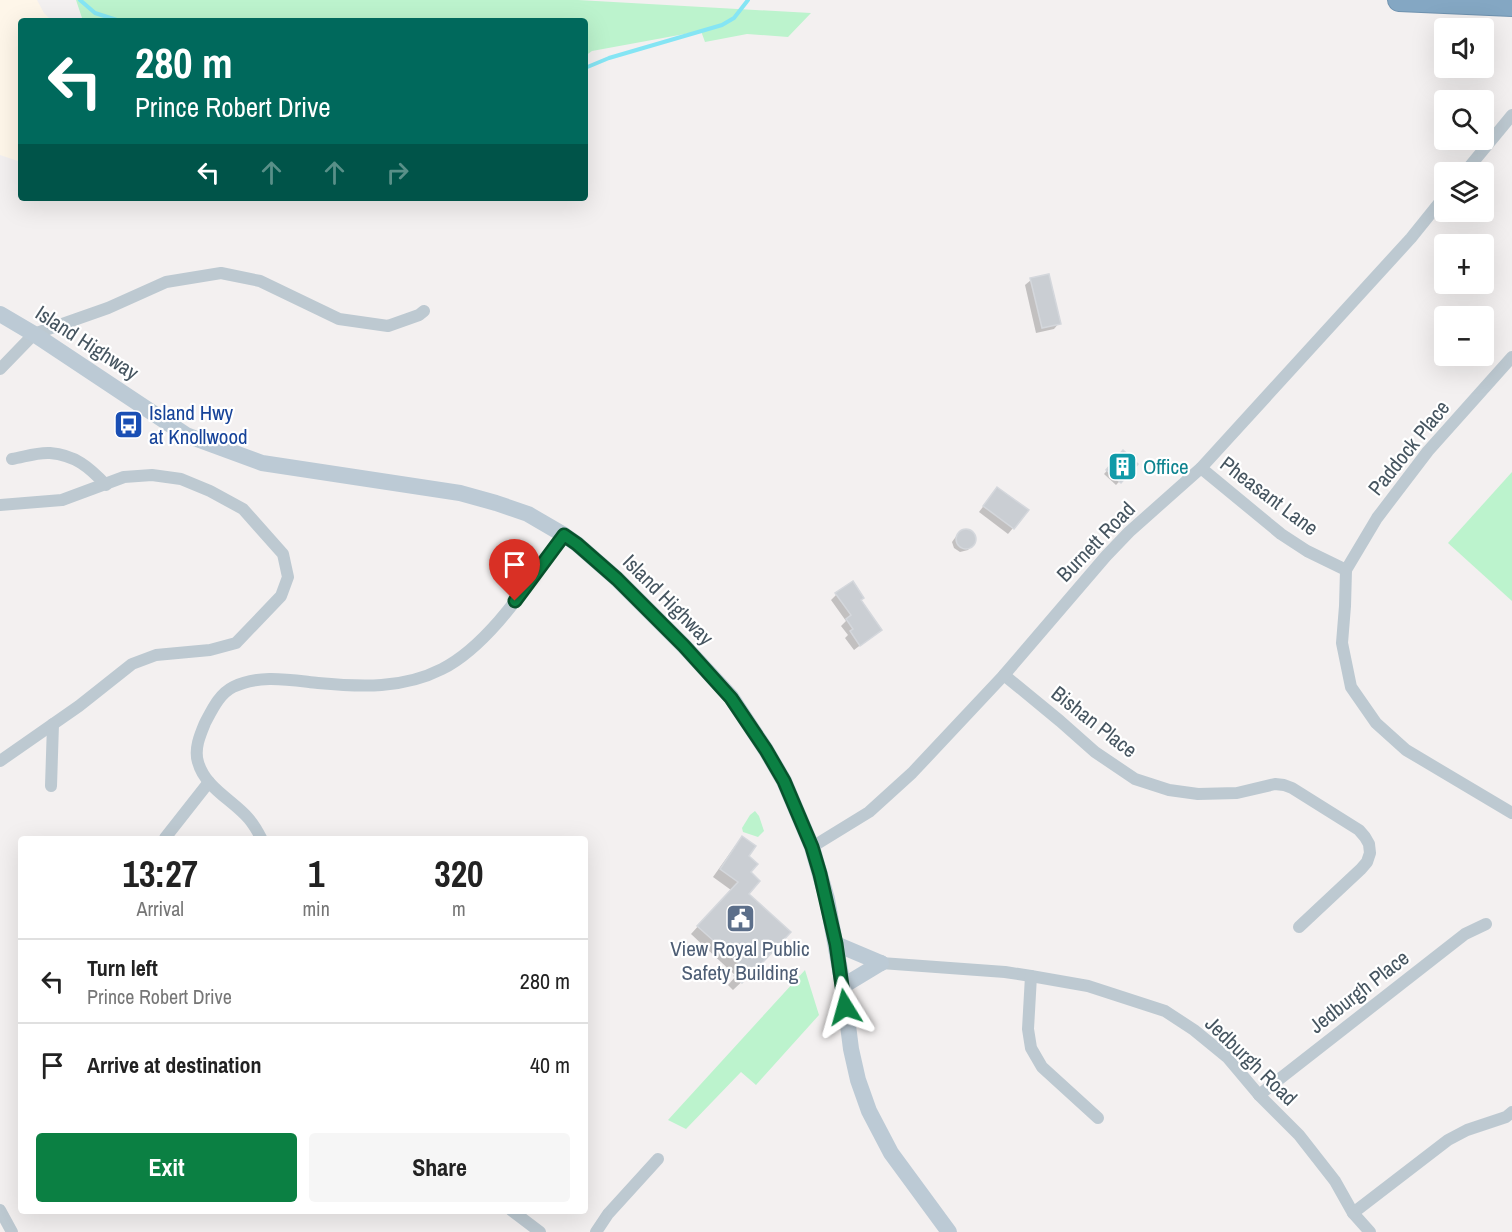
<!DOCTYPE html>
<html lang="en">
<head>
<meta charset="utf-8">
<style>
	:root { --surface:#fff; --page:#f6f6f6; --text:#222; --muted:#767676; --line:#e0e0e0; --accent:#0b8043 }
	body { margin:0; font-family:"Archivo Narrow",sans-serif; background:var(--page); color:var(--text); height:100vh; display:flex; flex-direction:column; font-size:22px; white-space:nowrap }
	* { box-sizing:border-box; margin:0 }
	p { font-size:20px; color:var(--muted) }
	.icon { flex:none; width:33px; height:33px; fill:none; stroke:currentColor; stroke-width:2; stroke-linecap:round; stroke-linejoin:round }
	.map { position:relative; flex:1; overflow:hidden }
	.details { position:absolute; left:18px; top:836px; width:570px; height:378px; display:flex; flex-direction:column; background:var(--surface); border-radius:6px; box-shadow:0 6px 24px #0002 }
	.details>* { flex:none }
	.guide { position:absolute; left:18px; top:18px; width:570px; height:183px; border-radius:6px; box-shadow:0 6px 24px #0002; background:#00695c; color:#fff; overflow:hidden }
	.buttons { position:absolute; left:1434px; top:18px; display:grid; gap:12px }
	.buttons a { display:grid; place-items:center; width:60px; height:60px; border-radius:6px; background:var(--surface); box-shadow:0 6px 24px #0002; font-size:30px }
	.pin { position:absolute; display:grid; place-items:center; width:51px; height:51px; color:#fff; margin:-62px -26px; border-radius:50% 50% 50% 0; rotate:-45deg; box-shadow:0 0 6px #0007 }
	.pin .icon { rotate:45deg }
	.me { position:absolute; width:66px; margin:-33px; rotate:352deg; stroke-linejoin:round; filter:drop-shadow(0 0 4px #0008) }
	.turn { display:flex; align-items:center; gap:21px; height:126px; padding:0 18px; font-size:27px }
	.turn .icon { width:78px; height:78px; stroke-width:2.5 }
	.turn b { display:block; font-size:42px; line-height:51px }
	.lanes { display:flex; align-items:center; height:57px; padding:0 18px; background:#0003; justify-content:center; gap:30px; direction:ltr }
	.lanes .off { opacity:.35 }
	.eta { display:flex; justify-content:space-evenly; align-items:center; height:102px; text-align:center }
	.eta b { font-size:36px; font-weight:700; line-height:42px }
	.primary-button { display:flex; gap:12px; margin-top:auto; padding:12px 18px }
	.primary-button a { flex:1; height:69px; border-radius:6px; background:var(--accent); color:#fff; font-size:24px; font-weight:700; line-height:69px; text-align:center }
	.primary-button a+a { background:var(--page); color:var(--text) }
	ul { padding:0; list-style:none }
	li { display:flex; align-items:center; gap:18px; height:84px; padding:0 18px; border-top:2px solid var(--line) }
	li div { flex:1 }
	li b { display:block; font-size:22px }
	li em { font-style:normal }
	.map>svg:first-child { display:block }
</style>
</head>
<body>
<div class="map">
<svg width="1512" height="1232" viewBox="0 0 1512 1232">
	<rect width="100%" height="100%" fill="#f3f0f0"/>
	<path fill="#fef6e9" d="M0,0H37L44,13L52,21H21V162L0,155Z"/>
	<g fill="#bcf3cd">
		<path d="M76,0H578L811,13L788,37L747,34L705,42L701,31L592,51L585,56V21H83Z"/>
		<path d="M1512,472V601L1448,543Z"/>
		<path d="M755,811L759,816L764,831L758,837L743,832L742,828L750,815Z"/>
		<path d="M805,970L819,1015L756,1085L741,1072L686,1129L668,1120Z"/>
	</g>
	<g fill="#0003">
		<path d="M1031,280L1059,323L1054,329L1036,333L1025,285Z"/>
		<path d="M1123,452L1136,464L1116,485L1104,474Z"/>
		<path d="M992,495L1013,528L1008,534L979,512Z"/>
		<path d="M967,529L974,533L975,540L968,550L960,552L954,548L952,542L960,531Z"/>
		<path d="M836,595L859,601L880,630L854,650L845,638L848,635L841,626L846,621L831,600Z"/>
		<path d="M743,838L749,872L747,894L750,974L733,990L728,985L736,976L691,934L731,890L713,877L735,846Z"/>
	</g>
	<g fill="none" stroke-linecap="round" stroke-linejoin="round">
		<g stroke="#85e5f4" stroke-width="4">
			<path d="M80,0L95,13L120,21"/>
			<path d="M585,68L609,58L722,25L734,18L748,0"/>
		</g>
	</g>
	<g fill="#caced3" stroke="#d4d7dc" stroke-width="1.5">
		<path d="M1049,274L1061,324L1042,328L1030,278Z"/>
		<path d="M1123,450L1138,464L1121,483L1106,470Z"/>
		<path d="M997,487L1029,510L1014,529L983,506Z"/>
		<circle cx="966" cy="539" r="10"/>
		<path d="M853,581L864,598L861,600L882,630L860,646L850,631L853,629L846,619L851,615L835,593Z"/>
		<path d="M742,836L756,846L749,856L758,864L751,872L760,881L749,894L791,932L751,975L750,974L742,983L734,976L743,967L697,926L738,882L720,869Z"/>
	</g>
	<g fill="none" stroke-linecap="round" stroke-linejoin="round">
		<defs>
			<path id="motorway" d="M1399,0L1512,5"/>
		</defs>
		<use href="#motorway" stroke="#6f92af" stroke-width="24"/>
		<g stroke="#bdc9d1" stroke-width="12">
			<path d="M1465,172L1512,115"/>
			<path d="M0,369L34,334L108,308L166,282L221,273L260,281L339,319L388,326L419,315L424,311"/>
			<path d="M12,459C24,457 38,452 50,453C75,455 89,467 106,485"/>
			<path d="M1201,468L1281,534L1307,551L1346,570L1345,606L1342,643L1351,687L1376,723L1406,750L1512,813"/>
			<path d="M0,505L62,500L124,477L152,475L181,479L210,491L243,509L283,554L288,577L281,596L236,643L210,650L156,655L132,664L79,706L0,761"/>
			<path d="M1346,570L1377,518L1428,451L1512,357"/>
			<path d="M1004,675L1060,721L1095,752L1135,779L1169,790L1198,794L1237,793L1275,784L1284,785L1292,788L1359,830L1365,837L1369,844L1370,853L1367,862L1361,869L1299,927"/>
			<path d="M51,786L53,724"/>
			<path d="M165,838L209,782"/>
			<path d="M261,838C258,832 254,825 249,819C233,800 205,788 198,762C194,749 200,735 205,723C212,710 219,694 233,687C259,674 290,680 318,683C361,687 403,689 442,669C490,645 532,578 564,535"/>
			<path d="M812,847L869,812L912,773L1004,675L1106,556L1129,532L1201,468L1411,238L1444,197"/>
			<path d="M881,963L1005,972L1031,976L1088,986L1165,1011L1194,1030L1227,1057L1259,1095L1299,1135L1335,1181L1353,1213L1370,1232"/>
			<path d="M1031,976L1028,1029L1031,1048L1042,1067L1098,1118"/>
			<path d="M1259,1095L1465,934L1486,924"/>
			<path d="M0,1210L12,1232"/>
			<path d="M511,1210L540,1232"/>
			<path d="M1353,1213L1448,1140L1467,1130L1506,1117L1512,1112"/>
			<path d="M596,1232L608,1214L658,1159"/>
		</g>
		<g stroke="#bccad5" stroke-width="16">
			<path d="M0,314L34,334L186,435L262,463L460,493L496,503L528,514L564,535L577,544L617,579L684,646L731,697L766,750L784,781L812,847L827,899L843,986L851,1049L858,1080L869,1111L891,1153L949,1232"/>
			<path d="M836,944L881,963"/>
			<path d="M843,986L881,963"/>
		</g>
		<use href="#motorway" stroke="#84a7c3" stroke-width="22"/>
	</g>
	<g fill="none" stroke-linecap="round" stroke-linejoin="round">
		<defs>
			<path id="route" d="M515,601L564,535L577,544L617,579L684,646L731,698L766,750L784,781L812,847L820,874L836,944L845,1007"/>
		</defs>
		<use href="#route" stroke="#07532c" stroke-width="15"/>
		<use href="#route" stroke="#0b8043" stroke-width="10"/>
	</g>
	<defs>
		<symbol id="bus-square" viewBox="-11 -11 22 22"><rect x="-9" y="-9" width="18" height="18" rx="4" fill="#1a4fb4" stroke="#fff"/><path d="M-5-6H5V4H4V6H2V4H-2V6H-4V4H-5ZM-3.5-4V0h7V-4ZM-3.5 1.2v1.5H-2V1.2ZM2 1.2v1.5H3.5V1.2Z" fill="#fff"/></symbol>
		<symbol id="building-square" viewBox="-11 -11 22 22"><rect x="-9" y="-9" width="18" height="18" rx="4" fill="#0f9aa8" stroke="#fff"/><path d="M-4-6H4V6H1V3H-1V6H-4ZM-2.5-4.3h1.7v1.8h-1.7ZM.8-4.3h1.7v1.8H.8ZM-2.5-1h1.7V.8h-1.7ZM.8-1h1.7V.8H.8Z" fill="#fff"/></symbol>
		<symbol id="civic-square" viewBox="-11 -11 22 22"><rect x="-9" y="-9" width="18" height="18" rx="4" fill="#5c6f8a" stroke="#fff"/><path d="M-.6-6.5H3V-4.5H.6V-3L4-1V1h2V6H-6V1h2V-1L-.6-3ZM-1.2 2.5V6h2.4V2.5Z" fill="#fff"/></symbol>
	</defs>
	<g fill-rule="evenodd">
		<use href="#bus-square" x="112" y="408" width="33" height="33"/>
		<use href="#building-square" x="1106" y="450" width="33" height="33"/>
		<use href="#civic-square" x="724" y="902" width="33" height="33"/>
	</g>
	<g text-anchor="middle" stroke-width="4.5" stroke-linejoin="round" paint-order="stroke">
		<g font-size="21" fill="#465560" stroke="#fff">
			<text transform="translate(87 343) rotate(33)" y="7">Island Highway</text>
			<text transform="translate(1409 448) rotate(-51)" y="7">Paddock Place</text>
			<text transform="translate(1269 496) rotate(37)" y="7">Pheasant Lane</text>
			<text transform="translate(1096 542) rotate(-46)" y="7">Burnett Road</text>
			<text transform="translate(668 600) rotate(45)" y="7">Island Highway</text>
			<text transform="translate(1094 722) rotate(38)" y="7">Bishan Place</text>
			<text transform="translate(1359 992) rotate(-38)" y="7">Jedburgh Place</text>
			<text transform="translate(1251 1061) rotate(44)" y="7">Jedburgh Road</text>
		</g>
		<g font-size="21" fill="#164399" stroke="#fff" text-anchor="start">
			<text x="149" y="420">Island Hwy<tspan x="149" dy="24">at Knollwood</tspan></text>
		</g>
		<g font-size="21" fill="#0d838f" stroke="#fff" text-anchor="start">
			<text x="1143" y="474">Office</text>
		</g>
		<g font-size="21" fill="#4e5e75" stroke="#fff">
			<text x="740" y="956">View Royal Public<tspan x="740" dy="24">Safety Building</tspan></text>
		</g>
	</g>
</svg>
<div class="buttons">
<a><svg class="icon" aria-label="sound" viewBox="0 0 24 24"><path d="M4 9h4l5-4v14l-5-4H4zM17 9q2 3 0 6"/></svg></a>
<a><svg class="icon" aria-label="search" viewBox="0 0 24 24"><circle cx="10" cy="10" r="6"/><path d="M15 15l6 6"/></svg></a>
<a><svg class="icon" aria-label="layers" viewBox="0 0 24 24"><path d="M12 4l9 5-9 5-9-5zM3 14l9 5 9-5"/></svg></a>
<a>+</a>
<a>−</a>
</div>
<div class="pin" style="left:515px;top:601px;background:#d93025"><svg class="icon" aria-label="arrive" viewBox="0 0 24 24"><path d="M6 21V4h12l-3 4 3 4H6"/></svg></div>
<svg class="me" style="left:845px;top:1007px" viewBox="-20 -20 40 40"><path d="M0-17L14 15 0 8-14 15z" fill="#0b8043" stroke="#fff" stroke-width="4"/></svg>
<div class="guide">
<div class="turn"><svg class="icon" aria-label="left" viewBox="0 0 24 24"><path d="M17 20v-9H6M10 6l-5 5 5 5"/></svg><div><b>280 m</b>Prince Robert Drive</div></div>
<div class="lanes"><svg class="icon" aria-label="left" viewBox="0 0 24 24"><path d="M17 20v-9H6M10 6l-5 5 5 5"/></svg><svg class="icon off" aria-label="ahead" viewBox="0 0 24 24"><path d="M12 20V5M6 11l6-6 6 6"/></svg><svg class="icon off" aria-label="ahead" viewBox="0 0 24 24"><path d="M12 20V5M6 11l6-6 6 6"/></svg><svg class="icon off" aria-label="right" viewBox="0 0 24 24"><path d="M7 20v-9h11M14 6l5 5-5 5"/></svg></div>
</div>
<section class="details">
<div class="eta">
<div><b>13:27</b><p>Arrival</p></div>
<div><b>1</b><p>min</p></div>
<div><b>320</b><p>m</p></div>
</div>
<ul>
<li><svg class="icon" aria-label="left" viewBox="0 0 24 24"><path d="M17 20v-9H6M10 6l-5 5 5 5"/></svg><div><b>Turn left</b><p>Prince Robert Drive</p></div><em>280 m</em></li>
<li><svg class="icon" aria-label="arrive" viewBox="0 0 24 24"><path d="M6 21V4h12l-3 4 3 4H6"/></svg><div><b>Arrive at destination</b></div><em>40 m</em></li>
</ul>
<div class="primary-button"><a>Exit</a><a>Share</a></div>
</section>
</div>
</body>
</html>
